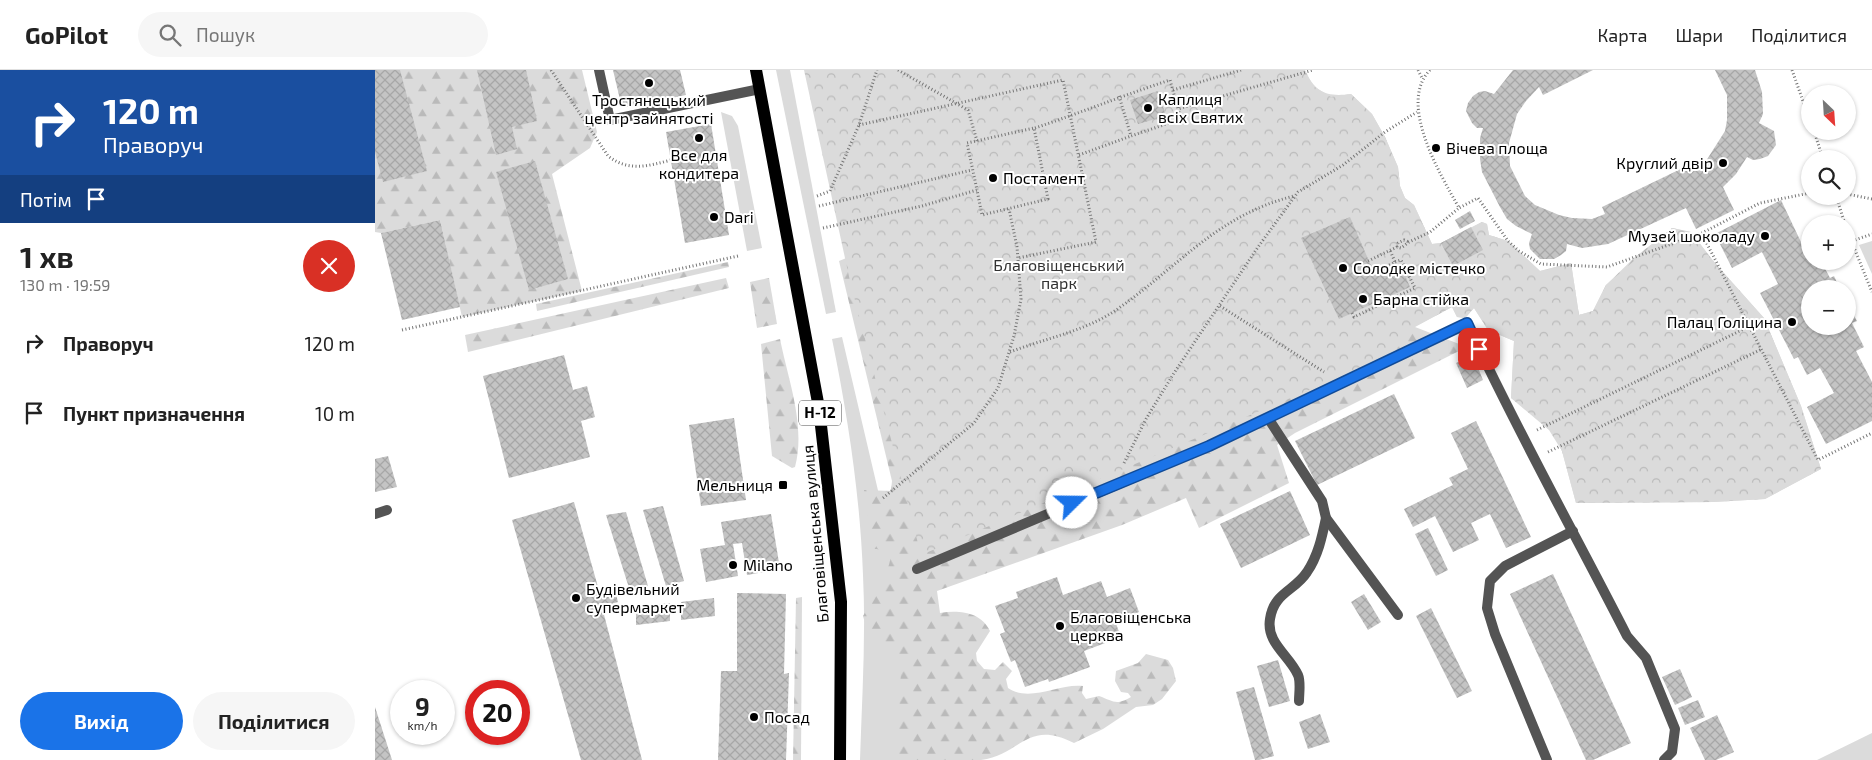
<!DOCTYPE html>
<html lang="uk">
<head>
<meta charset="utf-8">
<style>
	:root { --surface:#fff; --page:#f6f6f6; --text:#222; --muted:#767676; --line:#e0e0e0; --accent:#1a73e8 }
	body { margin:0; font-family:"Exo 2",sans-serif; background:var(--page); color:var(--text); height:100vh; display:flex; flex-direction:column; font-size:19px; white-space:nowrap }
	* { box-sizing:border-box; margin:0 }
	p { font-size:16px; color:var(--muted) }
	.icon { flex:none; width:28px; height:28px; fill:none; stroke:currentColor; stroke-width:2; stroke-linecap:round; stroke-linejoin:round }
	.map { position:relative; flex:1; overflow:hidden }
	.panel { display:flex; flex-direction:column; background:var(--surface); width:375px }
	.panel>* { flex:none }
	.hud { background:#1a4fa0; color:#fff; overflow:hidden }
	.needle { width:32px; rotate:155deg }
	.controls { position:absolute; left:1426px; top:15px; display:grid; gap:10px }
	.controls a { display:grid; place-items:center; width:55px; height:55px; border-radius:50%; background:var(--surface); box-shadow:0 1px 4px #0004; font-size:25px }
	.speed { position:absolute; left:15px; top:610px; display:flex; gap:10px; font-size:25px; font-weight:700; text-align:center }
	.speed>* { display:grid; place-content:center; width:65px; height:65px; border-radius:50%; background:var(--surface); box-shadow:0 1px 4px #0004; line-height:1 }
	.speed small { font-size:12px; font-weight:400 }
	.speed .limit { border:8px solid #d22; background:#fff; color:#111 }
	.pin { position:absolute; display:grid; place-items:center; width:42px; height:42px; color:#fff; margin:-21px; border-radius:10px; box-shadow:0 2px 8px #0006 }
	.me { position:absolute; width:55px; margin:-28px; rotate:68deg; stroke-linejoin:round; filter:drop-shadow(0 0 4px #0008) }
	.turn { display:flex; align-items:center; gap:18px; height:105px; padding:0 20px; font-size:22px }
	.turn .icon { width:65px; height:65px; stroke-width:2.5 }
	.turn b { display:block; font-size:35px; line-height:42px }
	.then { display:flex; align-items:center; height:48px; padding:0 20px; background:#0003; gap:10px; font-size:19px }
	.round { display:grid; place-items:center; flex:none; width:52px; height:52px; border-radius:26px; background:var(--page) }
	.summary { display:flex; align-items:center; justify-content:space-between; height:85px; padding:0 20px }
	h1 { font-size:30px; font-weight:700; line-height:38px }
	.primary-button { display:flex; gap:10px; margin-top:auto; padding:10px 20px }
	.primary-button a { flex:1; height:58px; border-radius:30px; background:var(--accent); color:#fff; font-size:20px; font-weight:700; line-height:58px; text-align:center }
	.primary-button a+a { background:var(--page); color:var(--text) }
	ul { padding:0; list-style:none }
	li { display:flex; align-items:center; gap:15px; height:70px; padding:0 20px }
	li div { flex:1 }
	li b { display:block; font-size:19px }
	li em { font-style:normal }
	header { display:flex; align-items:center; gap:30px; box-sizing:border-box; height:70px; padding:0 25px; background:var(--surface); border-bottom:1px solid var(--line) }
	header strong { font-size:24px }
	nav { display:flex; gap:28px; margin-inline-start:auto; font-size:18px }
	.search { width:350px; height:45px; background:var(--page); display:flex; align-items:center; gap:12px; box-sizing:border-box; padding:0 18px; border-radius:28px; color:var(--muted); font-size:19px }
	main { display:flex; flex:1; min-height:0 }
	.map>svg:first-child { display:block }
</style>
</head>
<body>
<header>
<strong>GoPilot</strong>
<div class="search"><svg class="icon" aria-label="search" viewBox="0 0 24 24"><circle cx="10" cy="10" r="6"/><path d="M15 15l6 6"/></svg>Пошук</div>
<nav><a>Карта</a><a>Шари</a><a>Поділитися</a></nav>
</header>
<main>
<section class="panel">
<div class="hud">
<div class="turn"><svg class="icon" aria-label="right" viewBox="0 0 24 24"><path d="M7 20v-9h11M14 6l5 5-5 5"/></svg><div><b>120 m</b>Праворуч</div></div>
<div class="then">Потім<svg class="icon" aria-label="arrive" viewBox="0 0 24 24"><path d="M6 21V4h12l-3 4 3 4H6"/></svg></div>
</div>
<div class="summary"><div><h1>1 хв</h1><p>130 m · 19:59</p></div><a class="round" style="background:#d93025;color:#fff"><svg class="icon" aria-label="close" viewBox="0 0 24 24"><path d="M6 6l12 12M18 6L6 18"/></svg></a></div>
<ul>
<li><svg class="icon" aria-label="right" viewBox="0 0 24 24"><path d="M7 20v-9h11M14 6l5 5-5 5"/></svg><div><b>Праворуч</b></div><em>120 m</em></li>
<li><svg class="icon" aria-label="arrive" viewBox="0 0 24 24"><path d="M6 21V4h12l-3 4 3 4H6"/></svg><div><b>Пункт призначення</b></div><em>10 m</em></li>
</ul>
<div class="primary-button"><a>Вихід</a><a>Поділитися</a></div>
</section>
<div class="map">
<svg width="1497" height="690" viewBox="0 0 1497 690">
	<defs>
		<pattern id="forest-firs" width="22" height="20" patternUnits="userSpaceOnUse" patternTransform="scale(1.25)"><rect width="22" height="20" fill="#dbdbdb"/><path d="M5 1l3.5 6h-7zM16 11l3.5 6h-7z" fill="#bababa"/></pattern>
		<pattern id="park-crowns" width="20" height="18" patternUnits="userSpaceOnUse" patternTransform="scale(1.25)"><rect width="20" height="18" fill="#dbdbdb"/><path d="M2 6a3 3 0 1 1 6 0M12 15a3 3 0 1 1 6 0" fill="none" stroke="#bababa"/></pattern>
		<pattern id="building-cross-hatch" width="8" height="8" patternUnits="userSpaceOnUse" patternTransform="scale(1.25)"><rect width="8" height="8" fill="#c4c4c4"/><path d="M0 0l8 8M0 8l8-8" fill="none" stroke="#a7a7a7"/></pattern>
	</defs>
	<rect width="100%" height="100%" fill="#fff"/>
	<g fill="#dbdbdb">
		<path d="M401,0H415L461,242L451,244Z"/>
		<path d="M346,42L357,46L363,56L387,178L372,181Z"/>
		<path d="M1497,171V204L1484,175Z"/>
		<path d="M467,267L505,429L522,485L540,690H485C487,628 491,566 488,505C485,425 473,347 457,269Z"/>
		<path d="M1497,663V690H1442Z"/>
	</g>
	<g fill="url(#forest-firs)">
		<path d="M0,0H207L222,62L215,78L177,104L207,221L87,247L65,150L6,163L0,162Z"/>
		<path d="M930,1C941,23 952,27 976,24L997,44L1010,67L1023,97L1025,116L1030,128L1039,135L1057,174L1066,173L1107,152L1112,154L1114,165L1133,171L1165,201L1196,193L1204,245L1218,241L1231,215L1259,188L1297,158L1316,162L1339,192L1389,248L1426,336L1446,399L1390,429L1338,432L1201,433L1187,381L1174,354L1136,328L1139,271L1113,260L1099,238L1090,248L1082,247L1077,237L1040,257L1092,277L920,363L902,375L914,413L824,458L811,428L747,455L562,521L565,543C584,540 606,542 615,561L601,583L602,591L609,599L620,600L628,592L637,601L631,609L633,618C655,633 684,613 708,616L707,623L711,629L724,626C738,631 741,636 756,627L753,623L746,622L740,611L741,601L763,593L771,584L793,590L798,598L801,611L787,629L778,635L761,637L728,659L699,673C652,649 647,684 606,690C578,690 544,690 516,690L523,663L526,599L519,585L500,571L492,560L488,546L495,534L498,517C509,508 514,500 516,485L502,479H496L489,420L516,421L517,411L464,191Z"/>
		<path d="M353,192L354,197L162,241L161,234Z"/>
		<path d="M351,208L354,218L93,282L90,265Z"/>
		<path d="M394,208L402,254L382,258L375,212Z"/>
		<path d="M405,269C413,309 431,356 420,397L417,398L397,386L386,274Z"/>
		<path d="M427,527L426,690H418L421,528Z"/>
	</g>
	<path fill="url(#park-crowns)" d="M429,0H930L938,16L956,27L976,24L997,44L1010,67L1023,97L1025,116L1030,128L1039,135L1057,174L1066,173L1107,152L1112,154L1114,165L1133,171L1165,201L1196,193L1204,245L1218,241L1231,215L1297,158L1316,162L1339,192L1389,248L1426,336L1446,399L1390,429L1338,432L1201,433L1187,381L1174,360L1136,328L1139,271L1113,260L1099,238L1090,248L1082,247L1077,237L1039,257L1012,287L546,485L475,211Z"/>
	<g fill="url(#building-cross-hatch)">
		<path d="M0,0H25L52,101L8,112L0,82Z"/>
		<path d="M102,0H151L162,51L137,57L142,79L121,85Z"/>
		<path d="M238,0H305L311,25L247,38Z"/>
		<path d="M1138,0H1218L1168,25L1164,17L1151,31L1142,44L1134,73L1135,96L1150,126L1160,135L1184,145L1197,148L1217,149L1230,144L1227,137L1314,95L1317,102L1331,91L1350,61L1352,50V25L1340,0H1380L1387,22L1388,44L1384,53L1399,61L1401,75L1393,86L1385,89L1378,90L1372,87L1361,104L1348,117L1359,140L1321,159L1311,138L1233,174L1207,178L1192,174L1191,181L1186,185L1179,189H1165L1155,179L1154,173L1157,164L1141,156L1132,149L1125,137L1107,102L1105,89V68L1108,58H1102L1097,53L1091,41L1093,33L1098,26L1104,22L1110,21L1119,24Z"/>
		<path d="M783,21L791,46L763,54L755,30Z"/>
		<path d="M336,54L354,165L310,173L291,62Z"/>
		<path d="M160,91L193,209L154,220L121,102Z"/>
		<path d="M1406,130L1435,191H1446L1455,208L1459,206L1465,219H1435V256H1472V233L1482,251L1477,253L1489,277L1481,281L1497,312V351L1451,374L1432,337L1459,323L1445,298L1432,305L1423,287L1419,289L1385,223L1403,214L1387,182L1357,198L1340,164Z"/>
		<path d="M1095,141L1100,151L1085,159L1080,150Z"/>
		<path d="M975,147L1000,205L1025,194L1035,217L964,249L926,168Z"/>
		<path d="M65,150L85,237L27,250L6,163Z"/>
		<path d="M1096,157L1108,180L1078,196L1066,173Z"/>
		<path d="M189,285L198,320L212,316L220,347L206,351L215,387L134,408L108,306Z"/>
		<path d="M1098,286L1108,310L1092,318L1081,293Z"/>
		<path d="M1019,324L1040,368L942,415L920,371Z"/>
		<path d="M359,348L371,430L326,436L314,355Z"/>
		<path d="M1101,351L1156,467L1131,478L1115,444L1096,453L1104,470L1078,482L1060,446L1038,457L1029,439L1078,415L1074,408L1093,399L1076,363Z"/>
		<path d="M13,386L22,417L0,422V389Z"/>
		<path d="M915,421L935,465L866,498L845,454Z"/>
		<path d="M199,432L225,524L240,520L243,532L227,537L267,690H206L137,450Z"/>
		<path d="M288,436L309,511L291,516L268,440Z"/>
		<path d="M251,442L273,516L255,521L231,445Z"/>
		<path d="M396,444L405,499L372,505L367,473L358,474L363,506L331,512L325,479L350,475L346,452Z"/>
		<path d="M1053,458L1073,500L1061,506L1040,464Z"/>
		<path d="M1178,504L1256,673L1218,690H1211L1135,524Z"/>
		<path d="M682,507L688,525L726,511L732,527L755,518L764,542L740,551L746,567L709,581L715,597L674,612L673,609L650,617L640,590L636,592L625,564L630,562L620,536L643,528L641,522Z"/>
		<path d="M362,523L411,524L409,604L414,603L411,690H343L346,601H362Z"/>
		<path d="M989,524L1006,552L993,560L976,532Z"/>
		<path d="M339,528L340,546L306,550V532Z"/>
		<path d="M295,533V551L261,555V536Z"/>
		<path d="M1056,538L1097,621L1082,628L1041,546Z"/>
		<path d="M903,590L915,631L894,637L882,596Z"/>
		<path d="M1305,599L1317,627L1300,635L1287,607Z"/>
		<path d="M879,617L899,686L884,690H880L861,622Z"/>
		<path d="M1323,630L1330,647L1310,655L1303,638Z"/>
		<path d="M0,637L17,690H0Z"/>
		<path d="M945,644L955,672L933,679L924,652Z"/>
		<path d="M1342,645L1359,682L1341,690H1330L1315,658Z"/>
	</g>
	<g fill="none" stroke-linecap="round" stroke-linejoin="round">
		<g stroke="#767676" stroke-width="3" stroke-dasharray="1 2.5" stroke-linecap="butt">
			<path d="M176,0L233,86C254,102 273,96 296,90"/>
			<path d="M523,0L593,40L602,71"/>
			<path d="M1043,0L1047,8"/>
			<path d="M1055,0C1022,34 1066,105 1084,138L1103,128L1133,171L1144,181L1166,194L1232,197L1327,163L1385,133L1435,123"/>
			<path d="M1417,0L1435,51"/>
			<path d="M798,20L866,0"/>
			<path d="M744,26L756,66L806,49L803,39"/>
			<path d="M484,55L688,10L721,172L643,188"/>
			<path d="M660,58C705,43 749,25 795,10L803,39L938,0"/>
			<path d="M1439,61L1448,89"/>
			<path d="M704,85L756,66"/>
			<path d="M1472,124L1497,129"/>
			<path d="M442,126L455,121L484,55L502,0"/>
			<path d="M1461,126L1470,154"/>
			<path d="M444,136L597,100"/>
			<path d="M448,158L547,136L602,120L607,145L673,129L659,58L592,73L602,120"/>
			<path d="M1472,160L1497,222"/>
			<path d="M1327,164L1443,390L1497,363"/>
			<path d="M1477,171L1497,164"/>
			<path d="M1022,177L1023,173L1029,170L1034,172"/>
			<path d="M993,191L1022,177L1026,178L1034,172L1055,162L1084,138"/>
			<path d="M999,203L1000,200L1003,198L1005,201L1000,203C999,202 999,201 999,199L1003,197L1005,200L1020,192L1015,180"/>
			<path d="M845,236L949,302"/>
			<path d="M977,243L979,247L1040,218L1026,190L1020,192"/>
			<path d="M27,260L363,186"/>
			<path d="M635,282C671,268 712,261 744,238C805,195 843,145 919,126"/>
			<path d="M1162,360L1375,256"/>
			<path d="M1173,382L1387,279"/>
			<path d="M749,393L771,349L799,303L883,177L923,122L968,95L1010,62L1042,42"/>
			<path d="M508,428L599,353L623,318L639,266L646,229L642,177L634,139"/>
		</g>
		<g stroke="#545454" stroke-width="10">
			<path d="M224,0L235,50L385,19"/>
			<path d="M893,348L947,431L951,448L1023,545"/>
			<path d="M0,444L12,440"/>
			<path d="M542,499L834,376L1092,253C1141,359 1199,462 1252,566L1271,588L1300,659L1297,682L1289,690"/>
			<path d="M924,631C924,623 926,612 923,605C914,585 891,573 895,549C899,522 920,521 932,502C943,486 947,467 951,448"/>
			<path d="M1172,690L1120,564L1112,538L1115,511L1130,496L1198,461"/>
		</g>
		<path stroke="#000" stroke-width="12" d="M381,0L444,338L466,532L465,690"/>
	</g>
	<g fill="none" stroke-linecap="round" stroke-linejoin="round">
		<defs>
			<path id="route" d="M697,433L834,376L1092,253L1104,279"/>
		</defs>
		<use href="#route" stroke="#114b97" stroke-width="12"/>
		<use href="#route" stroke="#1a73e8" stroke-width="9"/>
	</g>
	<g fill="#000" stroke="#fff" stroke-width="2">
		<circle cx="274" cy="13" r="5"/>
		<circle cx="773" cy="38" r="5"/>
		<circle cx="324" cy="68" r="5"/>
		<circle cx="1061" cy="78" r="5"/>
		<circle cx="1348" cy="93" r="5"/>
		<circle cx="618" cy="108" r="5"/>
		<circle cx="339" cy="147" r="5"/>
		<circle cx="1390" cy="166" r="5"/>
		<circle cx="968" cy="198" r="5"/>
		<circle cx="988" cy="229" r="5"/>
		<circle cx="1417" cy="252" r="5"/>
		<rect x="403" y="410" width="10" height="10" rx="2.5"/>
		<circle cx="358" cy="495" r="5"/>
		<circle cx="201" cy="528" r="5"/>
		<circle cx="685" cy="556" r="5"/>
		<circle cx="379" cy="647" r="5"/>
	</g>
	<g text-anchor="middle" stroke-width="4" stroke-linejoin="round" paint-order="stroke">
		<rect fill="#fff" stroke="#4c4c4c" stroke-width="1" x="424" y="330.5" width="42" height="25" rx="4"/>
		<g font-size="15" font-weight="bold" fill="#000">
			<text x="445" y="348">Н-12</text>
		</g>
		<g font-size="16" fill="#000" stroke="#fff" text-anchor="start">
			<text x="783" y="35">Каплиця<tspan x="783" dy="18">всіх Святих</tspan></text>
			<text x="274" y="36" text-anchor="middle">Тростянецький<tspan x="274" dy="18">центр зайнятості</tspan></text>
			<text x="1071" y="84">Вічева площа</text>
			<text x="324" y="91" text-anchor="middle">Все для<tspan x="324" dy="18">кондитера</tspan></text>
			<text x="1338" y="99" text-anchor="end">Круглий двір</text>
			<text x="628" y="114">Постамент</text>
			<text x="349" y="153">Dari</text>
			<text x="1380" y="172" text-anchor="end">Музей шоколаду</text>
			<text x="978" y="204">Солодке містечко</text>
			<text x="998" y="235">Барна стійка</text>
			<text x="1407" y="258" text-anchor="end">Палац Голіцина</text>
			<text x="398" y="421" text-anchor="end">Мельниця</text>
			<text x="368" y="501">Milano</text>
			<text x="211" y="525">Будівельний<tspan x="211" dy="18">супермаркет</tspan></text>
			<text x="695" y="553">Благовіщенська<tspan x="695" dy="18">церква</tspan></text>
			<text x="389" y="653">Посад</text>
		</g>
		<g font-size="16" fill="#323232" stroke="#fff">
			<text x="684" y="201">Благовіщенський<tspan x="684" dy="18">парк</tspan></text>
		</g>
		<g font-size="16" fill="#000" stroke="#fff">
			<text transform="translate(440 464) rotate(-95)" y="6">Благовіщенська вулиця</text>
		</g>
	</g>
</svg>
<div class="controls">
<a><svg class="needle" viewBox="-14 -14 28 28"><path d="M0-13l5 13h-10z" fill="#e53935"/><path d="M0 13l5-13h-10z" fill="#767676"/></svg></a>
<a><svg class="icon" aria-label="search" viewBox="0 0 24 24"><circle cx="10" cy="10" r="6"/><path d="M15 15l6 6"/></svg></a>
<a>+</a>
<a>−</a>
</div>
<div class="speed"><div>9<small>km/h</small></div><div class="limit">20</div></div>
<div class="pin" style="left:1104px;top:279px;background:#d93025"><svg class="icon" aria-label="arrive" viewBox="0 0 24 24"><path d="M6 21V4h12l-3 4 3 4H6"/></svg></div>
<svg class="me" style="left:697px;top:433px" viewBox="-20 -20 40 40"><circle r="19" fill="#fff"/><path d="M0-13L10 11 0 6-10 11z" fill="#1a73e8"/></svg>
</div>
</main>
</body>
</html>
